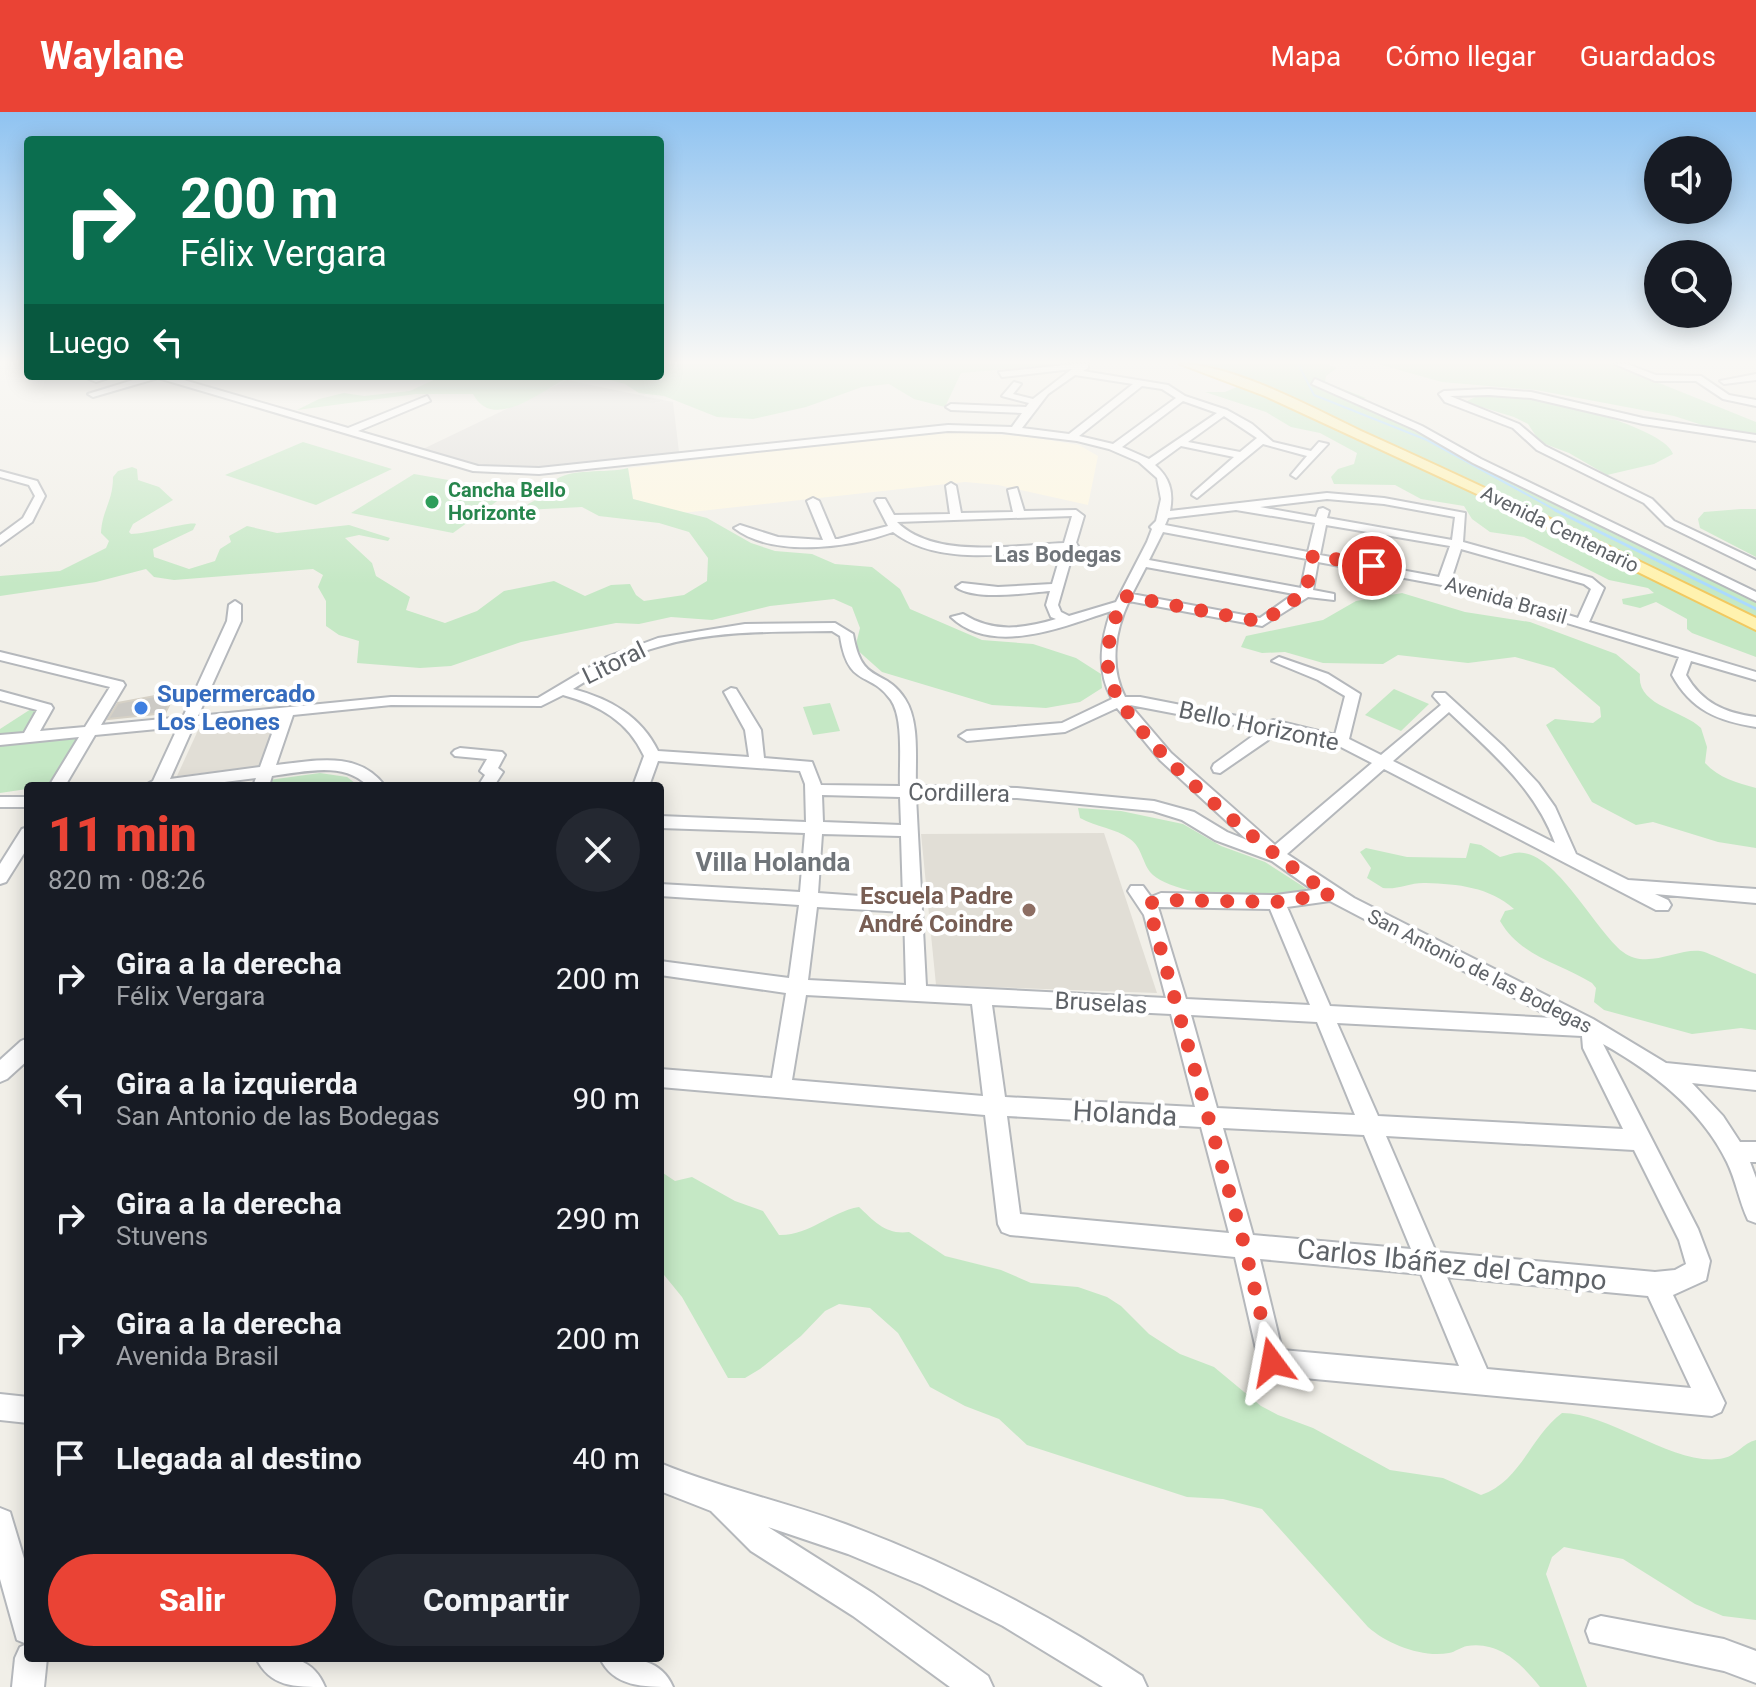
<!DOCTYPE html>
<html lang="es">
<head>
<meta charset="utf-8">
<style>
	:root { --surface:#171b24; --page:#242831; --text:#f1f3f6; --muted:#9ea1a6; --accent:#ea4335 }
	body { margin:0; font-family:Roboto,sans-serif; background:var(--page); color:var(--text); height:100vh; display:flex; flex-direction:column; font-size:30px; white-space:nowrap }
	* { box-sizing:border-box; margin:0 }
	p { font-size:26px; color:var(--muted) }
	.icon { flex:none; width:44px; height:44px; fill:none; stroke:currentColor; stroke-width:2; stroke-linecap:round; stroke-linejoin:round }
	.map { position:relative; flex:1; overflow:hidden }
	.details { position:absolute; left:24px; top:670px; width:640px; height:880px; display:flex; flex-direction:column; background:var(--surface); border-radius:8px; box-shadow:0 4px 20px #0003 }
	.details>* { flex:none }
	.guide { position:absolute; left:24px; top:24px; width:640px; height:244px; border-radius:8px; box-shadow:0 4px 20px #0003; background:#0b6e4f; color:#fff; overflow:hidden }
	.controls { position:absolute; left:1644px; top:24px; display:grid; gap:16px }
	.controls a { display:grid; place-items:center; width:88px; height:88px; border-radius:50%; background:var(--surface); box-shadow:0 4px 20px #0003; font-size:40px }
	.pin { position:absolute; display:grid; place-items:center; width:68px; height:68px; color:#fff; margin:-34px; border:4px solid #fff; border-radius:50%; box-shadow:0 2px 8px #0007 }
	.me { position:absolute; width:88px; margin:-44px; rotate:347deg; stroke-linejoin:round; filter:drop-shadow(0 0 6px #0008) }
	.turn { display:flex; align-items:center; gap:28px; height:168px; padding:0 24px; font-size:36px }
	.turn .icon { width:104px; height:104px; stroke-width:2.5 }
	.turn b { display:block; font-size:56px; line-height:68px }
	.then { display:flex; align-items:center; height:76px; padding:0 24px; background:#0003; gap:16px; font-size:30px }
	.round { display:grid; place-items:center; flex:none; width:84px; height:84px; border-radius:42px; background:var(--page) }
	.summary { display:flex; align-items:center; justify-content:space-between; height:136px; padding:0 24px }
	h1 { font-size:48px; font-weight:800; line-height:60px; color:var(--accent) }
	.primary-button { display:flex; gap:16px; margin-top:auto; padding:16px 24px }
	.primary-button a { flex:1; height:92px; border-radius:48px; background:var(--accent); color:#fff; font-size:32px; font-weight:800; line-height:92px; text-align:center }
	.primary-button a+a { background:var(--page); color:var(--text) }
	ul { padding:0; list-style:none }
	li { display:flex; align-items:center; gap:24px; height:120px; padding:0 24px }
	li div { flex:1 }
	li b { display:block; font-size:30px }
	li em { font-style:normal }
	header { display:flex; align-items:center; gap:48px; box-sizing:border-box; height:112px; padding:0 40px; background:var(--accent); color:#fff }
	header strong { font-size:38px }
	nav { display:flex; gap:44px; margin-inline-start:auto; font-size:28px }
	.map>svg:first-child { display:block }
</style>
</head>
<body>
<header>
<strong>Waylane</strong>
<nav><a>Mapa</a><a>Cómo llegar</a><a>Guardados</a></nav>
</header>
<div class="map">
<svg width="1756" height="1575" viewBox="0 0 1756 1575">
	<rect width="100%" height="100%" fill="#f1efe8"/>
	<path fill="#fef7e0" d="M942,319L1024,324L1079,333L1098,344L1088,393L998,373L965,370L682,401L633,387L628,356Z"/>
	<path fill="#e0deda" d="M567,268L673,290L679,340L529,358L477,354L423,337Z"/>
	<g fill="#e1ded6">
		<path d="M277,606L259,654L177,664L200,614Z"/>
		<path d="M1104,721L1157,881L936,873L921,722Z"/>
	</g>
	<g fill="#c5e8c5">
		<path d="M660,252H1063L961,261L945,295L914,287L889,272L862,275L806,295L753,307L717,305L664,284L639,281L625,272L594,264H660Z"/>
		<path d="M1195,252H1327L1337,256L1326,264L1325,270L1366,286L1351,291L1414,317L1756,489V506L1272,277Z"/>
		<path d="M1378,252H1612L1756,310V321L1721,319L1674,304L1536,278L1442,270Z"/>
		<path d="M442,264H572C545,275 494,322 473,282H416L297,298L319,287L344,281L364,284L410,279Z"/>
		<path d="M1239,274L1253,277L1502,392L1756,516V545L1692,521L1687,517V507L1656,490L1640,496L1623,492L1622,487L1654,481L1648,476L1609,468L1524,425L1490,420L1472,407L1464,394L1421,387L1395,373L1334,372L1331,365L1338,357L1354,352L1357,341L1320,321L1291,315L1266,300L1205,280H1225Z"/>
		<path d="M1482,282C1499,283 1516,283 1532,285C1559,289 1667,318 1673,342L1654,352L1607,363L1569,341L1540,330L1528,312L1514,305L1465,290Z"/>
		<path d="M303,330L392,357L316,393L225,363Z"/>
		<path d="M132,355L137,357L138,368L159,375L173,388L133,412L129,420L131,422C148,422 190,409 196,412L193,418L153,437L154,445L189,457L215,449L220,437L231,430L229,424L247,414L277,421L349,413L390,426L388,429L359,423L345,426L372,451L376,464L410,485L406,498L445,511L477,499L504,479L554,469L585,484L611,473L630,472L636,483L644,489L684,483L707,469L708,446L689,420L659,411L599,404L582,395L525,398L528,392L555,378L553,370C568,355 607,362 628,356L633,387L707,406L751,431L775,439L812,442L835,452L872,455L900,477L910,497L982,528L1033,532L1076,546L1101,562L1102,576L1080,590L1046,596L992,593L882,560L855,536L860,516L852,495L834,487L770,494L712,508L671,505L639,512L616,511L521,530L451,554L420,556L357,551L359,529L339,523L326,514V489L318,475L323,463L313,457L174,468L154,465L146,457L96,470L0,484V464L60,459L106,436L109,429L101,421C102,398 113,390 113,365L118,359Z"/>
		<path d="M414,362L511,379L453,421L351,401Z"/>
		<path d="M1741,397H1756V445L1700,416L1698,407L1704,400Z"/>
		<path d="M1402,481L1465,500L1530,510L1616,542L1640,562C1636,594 1683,598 1701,616L1707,635L1705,651C1719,666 1737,671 1756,676V736L1718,730L1653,710L1636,713L1592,690L1546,613L1555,607L1593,611L1601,605L1600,595L1554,556L1515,545L1468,551L1398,543L1383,552L1323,551L1285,540L1262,541L1241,535L1246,524L1323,508L1356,489Z"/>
		<path d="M1394,577L1429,592L1401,619L1365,603Z"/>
		<path d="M830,591L840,619L813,623L803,595Z"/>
		<path d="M31,597L39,600L21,630L81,625L47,674L0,681V617Z"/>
		<path d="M320,661L347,665L359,674H267L269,668Z"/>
		<path d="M1078,696L1121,699L1183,712L1221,734L1265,750L1307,777C1280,794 1177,785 1153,763C1142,753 1143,736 1130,727C1115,716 1096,715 1080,706Z"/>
		<path d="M1470,731L1481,733L1500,745C1508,743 1516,739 1524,741C1560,747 1596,819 1623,840C1647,858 1675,837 1700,839C1706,839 1747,859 1756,862V918L1741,916L1692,922L1604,898L1594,890L1596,876L1592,871C1560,851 1521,845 1500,809L1505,799L1514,797C1489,775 1458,772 1426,771C1411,770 1398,778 1383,776L1367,766L1371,756L1360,740L1366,736L1407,745L1466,746Z"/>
		<path d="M660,1059L675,1069L692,1065L735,1089L763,1099L779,1123C809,1124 830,1100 859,1095C875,1110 886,1123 909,1120L945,1144L1001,1158L1031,1171L1078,1175L1107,1185L1121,1194L1149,1222L1180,1242L1214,1255L1261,1294L1278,1303L1313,1316L1390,1358L1443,1366L1481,1383C1521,1369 1530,1325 1562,1301C1611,1301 1678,1357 1724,1346C1736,1344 1743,1331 1756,1328V1508L1723,1504L1695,1492L1623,1447L1564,1435L1552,1445L1546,1462L1587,1575H1540C1522,1552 1499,1529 1467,1534C1461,1535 1455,1540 1449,1541C1422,1546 1387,1532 1368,1515L1262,1397L1223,1387L1187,1385L1027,1333L999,1307L965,1294L930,1275L898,1221L870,1196L839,1192L825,1199L801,1224L760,1257L745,1266H728L682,1185L660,1158Z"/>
	</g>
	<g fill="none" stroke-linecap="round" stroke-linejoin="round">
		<path stroke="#aadaff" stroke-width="2" d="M1298,252L1314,283L1427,328L1559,400"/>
		<path stroke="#aadaff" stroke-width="3" d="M1555,398L1756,497"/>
	</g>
	<path fill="#cccac5" stroke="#d6d1c6" stroke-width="2" d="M176,580L165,601L108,607L118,591Z"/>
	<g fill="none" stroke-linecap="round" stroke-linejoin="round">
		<defs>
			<g id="minor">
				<path d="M1074,252H1088V256L1083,259L1168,273L1185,284L1227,298L1252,312L1273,330L1311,339L1319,330L1328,332L1296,366L1291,363L1307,344L1263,332L1197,386L1192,383L1193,381L1234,345L1181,334L1155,353C1169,365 1174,379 1170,399L1327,381L1384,386L1465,401L1463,430L1592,466L1604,476L1589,510L1756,560V568L1691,549L1686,563C1702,591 1725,601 1756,605V615C1718,609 1691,598 1672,563L1679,545L1442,473L1318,450L1313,478L1334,482V488L1308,485L1262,514L1129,489C1115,519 1109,554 1125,585H1140L1268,610L1273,608L1335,623L1345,584L1318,568L1272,549L1279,545L1328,562L1360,582L1349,627L1381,643L1441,593L1433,584L1435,581H1445L1504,635L1538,671L1555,695L1576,742L1628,768L1756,777V791L1655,782L1668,788L1671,793L1668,798H1656L1384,657L1287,742L1354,786L1593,907L1666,951L1756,960V978L1692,971L1723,1004L1740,1030H1756V1050H1750L1756,1066V1111L1748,1108C1739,1089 1736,1068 1727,1050C1701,997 1653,960 1603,932L1698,1117L1710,1149L1706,1168L1673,1183L1725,1291L1721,1300L1712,1304L1272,1263L1263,1259L1259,1250L1235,1145L1010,1123L1002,1120L998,1112L985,1003L660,975V957L772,966L786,881L660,863V849L789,866L799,793L660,784V772L800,780L805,721L660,716V704L806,710L805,672L800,659L658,649L649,674H633L644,644C628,609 599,593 563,583L541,594L391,593L293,603L276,653C315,649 358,638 385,674H368C343,649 305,660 272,664L269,674H253L256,666L193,674H144L153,669L178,615L95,623L65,674H49L79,625L0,633V623L24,621L37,598L0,588V579L51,593L53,596L40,619L85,615L110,575L0,548V540L123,570L125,573L101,613L183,605L227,509L229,493L235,489L241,493V509L198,604L391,585L538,586L607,545L658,526L745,512L835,511L853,522C862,575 884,554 905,587C920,610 915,648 916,674L1017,676L1154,689L1194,700L1227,720L1247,728L1160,648L1117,596L1065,620L967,629L959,624L967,619L1062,611L1112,587C1096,558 1101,528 1111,499C1065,514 993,545 951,505L963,502C993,521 1023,517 1056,507L1051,505L1046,493L1050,479C1025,481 976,489 956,475L962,471L998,475L1052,472L1062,438C1008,441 939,455 893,420C850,436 773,446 734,416L740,413L778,425L823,428L807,389L813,386L819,389L835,427H838L888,414L875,389L877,387H885L894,403L950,402L946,374L951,371L956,374L961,401L1013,400L1008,378L1017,376L1024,399L1076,398L1084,404L1076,431L1078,434L1074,437L1058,493L1061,500L1069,504L1116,490L1147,430L1152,417L1150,415L1156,409L1161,387L1157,366L1139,350L1109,337L1077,329L1002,320L948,319L539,362L473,359L158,266L93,285L88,282L146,264H170L348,316L427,284L430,289L358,319L478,354L539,356L948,313L1012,315L1022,301L951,298L946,295L951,292L1026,295L1029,291L1002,284L1014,270L1021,272L1013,282L1033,287L1072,257L1002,265L999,260ZM1075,263L1133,272L1069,322L1022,316L1048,282ZM1142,274L1162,277L1176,286L1113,332L1079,324ZM1183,289L1217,301L1149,347L1122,335ZM1224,304L1257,326L1240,340L1188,330ZM1327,387L1384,392L1455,405L1452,428L1327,406L1329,399L1323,396L1319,397L1316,405L1260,395ZM1236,398L1315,411L1308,440L1165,413L1168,406ZM1072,404L1064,431C1015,433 935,448 897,410ZM1326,413L1450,434L1439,465L1320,443ZM1163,420L1307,447L1301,476L1149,448ZM1461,437L1584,472L1591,477L1578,506L1451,468ZM1146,455L1294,482L1260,506L1132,482ZM832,519L840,524C848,577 870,558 891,588C904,607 899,651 900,674L821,673L812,650L764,646L761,618L736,577L731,576L724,580L745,618L749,645L658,639C641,604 610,587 573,577C601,560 629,542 661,534C716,518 775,520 832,519ZM1130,593L1261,618L1214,652L1212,656L1214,660L1220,661L1268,628L1275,620L1337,633L1372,651L1275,733L1171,641ZM1449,600C1491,640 1535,676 1555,731L1393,649ZM278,605L260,655L170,667L194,613ZM822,683L900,685L901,713L823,710ZM916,685L1017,686L1153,699L1182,708L1215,728L1272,749L1313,778L1276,783L1161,781L1151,785L1143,774H1131L1128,779L1144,803L1166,886L926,874ZM822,722L901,724L903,787L818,781ZM1330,789L1553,906L1330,894L1287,795ZM817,795L904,800L906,873L808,868ZM1158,795L1270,797L1310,893L1186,887ZM806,883L972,892L983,984L792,968ZM992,893L1171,902L1195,995L1005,985ZM1191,903L1317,910L1355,1003L1217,996ZM1337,911L1582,924L1583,936L1623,1017L1378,1004ZM1007,1004L1201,1015L1229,1121L1020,1102ZM1223,1016L1364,1023L1411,1137L1253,1123ZM1386,1024L1634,1038L1679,1128L1686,1152L1675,1158L1655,1160L1436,1140ZM1260,1147L1421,1162L1459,1254L1282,1238ZM1447,1165L1648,1184L1691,1276L1487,1257Z"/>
				<path d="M1615,252H1627L1656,263L1701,264L1729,283L1756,288V294L1723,287L1696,269H1655Z"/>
				<path d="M1756,262V268L1724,272L1720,269Z"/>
				<path d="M82,264H114L96,270Z"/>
				<path d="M1315,267L1422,314L1481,347L1756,480V489L1473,351L1416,318L1312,272Z"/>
				<path d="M1489,277L1531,280L1643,306L1756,323V329L1643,312L1531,286L1489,283L1450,284L1519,312L1545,334L1652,387L1674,409L1756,448V457L1666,413L1644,391L1537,338L1513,316L1445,290L1439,282L1444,279Z"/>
				<path d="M0,359L37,369L45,384L32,410L0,433V423L23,406L35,384L29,373L0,365Z"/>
				<path d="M460,636L502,640L505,643L498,656L503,660L494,674H478L485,663L480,659L487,647L455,644L452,641L455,638Z"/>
				<rect x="0" y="685" width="28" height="10"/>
				<path d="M28,715V735L6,770L0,772V752L22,717Z"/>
				<path d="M28,926V948L7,967L0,970V948L21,929Z"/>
				<path d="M0,1282L28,1285V1311L0,1308Z"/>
				<path d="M660,1351C720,1376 783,1389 845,1412C950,1451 1049,1502 1142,1564L1147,1575H1103L1003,1514L922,1473L848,1442L768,1415L874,1482L988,1564L993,1575H950L853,1504L751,1439L711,1399L660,1379Z"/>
				<path d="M0,1396L10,1400L28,1460V1546H47L44,1575H12L15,1546L20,1535L27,1532L17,1528L0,1467Z"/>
				<path d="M1601,1504L1724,1527L1756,1539V1571L1724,1559L1590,1530L1586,1519L1590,1508Z"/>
				<path d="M256,1546C287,1546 311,1542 325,1575C294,1575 270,1575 256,1546Z"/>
				<path d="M600,1546C629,1546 660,1544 673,1575C644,1575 613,1575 600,1546Z"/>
			</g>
			<path id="major" d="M1180,252C1232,252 1313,296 1361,319C1494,379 1625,442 1756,506V518L1518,401L1265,284Z"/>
		</defs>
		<use href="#minor" stroke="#b5b8bc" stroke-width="4"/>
		<use href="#major" stroke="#f2c960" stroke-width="4"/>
		<use href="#minor" fill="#fff" fill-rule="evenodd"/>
		<use href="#major" fill="#fff2af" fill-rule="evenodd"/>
	</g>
	<linearGradient id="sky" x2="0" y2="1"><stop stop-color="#8fc3f1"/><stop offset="0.53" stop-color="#f9f8f5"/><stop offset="1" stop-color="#f9f8f5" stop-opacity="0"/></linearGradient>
	<rect width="1756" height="472" fill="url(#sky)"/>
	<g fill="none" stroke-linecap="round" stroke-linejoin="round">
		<path stroke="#ea4335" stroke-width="14" stroke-dasharray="0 25.2" d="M1272,1250L1244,1132L1148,792L1161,788L1276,790L1331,782C1276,748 1127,627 1110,567C1103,540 1113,507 1125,484L1262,510L1306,480L1313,443L1372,454"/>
	</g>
	<circle fill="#2e9e5b" stroke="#fff" stroke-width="3" cx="432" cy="390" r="8"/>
	<circle fill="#3f7fe0" stroke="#fff" stroke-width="3" cx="141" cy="596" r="8"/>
	<circle fill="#8d6e63" stroke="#fff" stroke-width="3" cx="1029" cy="798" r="8"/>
	<g text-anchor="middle" stroke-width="8" stroke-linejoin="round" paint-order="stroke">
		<g font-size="20" font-weight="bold" fill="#27864d" stroke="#fff" text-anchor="start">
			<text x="448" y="385">Cancha Bello<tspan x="448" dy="23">Horizonte</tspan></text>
		</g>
		<g font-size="20" fill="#5f6368" stroke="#fff">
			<text transform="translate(1560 417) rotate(26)" y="7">Avenida Centenario</text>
			<text transform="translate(1506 488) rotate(16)" y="7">Avenida Brasil</text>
			<text transform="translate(1480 859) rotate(27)" y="7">San Antonio de las Bodegas</text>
		</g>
		<g font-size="22" font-weight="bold" fill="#70757a" stroke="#fff">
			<text x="1058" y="450">Las Bodegas</text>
		</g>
		<g font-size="24" fill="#5f6368" stroke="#fff">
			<text transform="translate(614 551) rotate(-26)" y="8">Litoral</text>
			<text transform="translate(1259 614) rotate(12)" y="8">Bello Horizonte</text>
			<text transform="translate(959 681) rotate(1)" y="8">Cordillera</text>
			<text transform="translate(1101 891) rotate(3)" y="8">Bruselas</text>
		</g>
		<g font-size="24" font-weight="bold" fill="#366cbe" stroke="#fff" text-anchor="start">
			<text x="157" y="590">Supermercado<tspan x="157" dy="28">Los Leones</tspan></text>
		</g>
		<g font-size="24" font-weight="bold" fill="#785e54" stroke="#fff" text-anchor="end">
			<text x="1013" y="792">Escuela Padre<tspan x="1013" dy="28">André Coindre</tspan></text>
		</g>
		<g font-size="26" font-weight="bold" fill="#70757a" stroke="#fff">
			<text x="773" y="759">Villa Holanda</text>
		</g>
		<g font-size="28" fill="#5f6368" stroke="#fff">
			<text transform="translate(1125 1001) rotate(3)" y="10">Holanda</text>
			<text transform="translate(1452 1152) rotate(6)" y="10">Carlos Ibáñez del Campo</text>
		</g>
	</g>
</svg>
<div class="controls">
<a><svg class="icon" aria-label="sound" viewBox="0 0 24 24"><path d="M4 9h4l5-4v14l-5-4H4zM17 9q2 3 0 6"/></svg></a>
<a><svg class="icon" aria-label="search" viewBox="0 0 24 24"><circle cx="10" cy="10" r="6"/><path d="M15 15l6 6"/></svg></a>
</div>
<div class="pin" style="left:1372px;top:454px;background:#d93025"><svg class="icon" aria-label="arrive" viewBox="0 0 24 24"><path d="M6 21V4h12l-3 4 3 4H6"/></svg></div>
<svg class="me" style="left:1272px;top:1250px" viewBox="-20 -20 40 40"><path d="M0-17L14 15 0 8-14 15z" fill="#ea4335" stroke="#fff" stroke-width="4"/></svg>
<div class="guide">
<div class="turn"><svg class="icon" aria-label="right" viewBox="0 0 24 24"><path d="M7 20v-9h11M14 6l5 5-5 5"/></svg><div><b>200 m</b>Félix Vergara</div></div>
<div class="then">Luego<svg class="icon" aria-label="left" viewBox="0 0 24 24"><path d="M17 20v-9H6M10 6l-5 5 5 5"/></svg></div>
</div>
<section class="details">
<div class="summary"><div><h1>11 min</h1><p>820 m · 08:26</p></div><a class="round"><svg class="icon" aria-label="close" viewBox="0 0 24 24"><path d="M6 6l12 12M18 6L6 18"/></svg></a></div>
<ul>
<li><svg class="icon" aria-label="right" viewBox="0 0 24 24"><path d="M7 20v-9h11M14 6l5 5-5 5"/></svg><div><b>Gira a la derecha</b><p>Félix Vergara</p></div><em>200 m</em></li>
<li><svg class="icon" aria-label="left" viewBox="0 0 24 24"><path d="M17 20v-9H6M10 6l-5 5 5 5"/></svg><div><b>Gira a la izquierda</b><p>San Antonio de las Bodegas</p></div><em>90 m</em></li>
<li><svg class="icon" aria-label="right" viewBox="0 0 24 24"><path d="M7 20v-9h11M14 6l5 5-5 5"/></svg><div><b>Gira a la derecha</b><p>Stuvens</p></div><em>290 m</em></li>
<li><svg class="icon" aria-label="right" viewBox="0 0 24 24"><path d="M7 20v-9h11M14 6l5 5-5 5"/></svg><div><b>Gira a la derecha</b><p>Avenida Brasil</p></div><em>200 m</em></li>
<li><svg class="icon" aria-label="arrive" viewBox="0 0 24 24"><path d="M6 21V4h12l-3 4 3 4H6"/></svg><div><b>Llegada al destino</b></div><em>40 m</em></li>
</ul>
<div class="primary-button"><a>Salir</a><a>Compartir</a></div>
</section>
</div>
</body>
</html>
